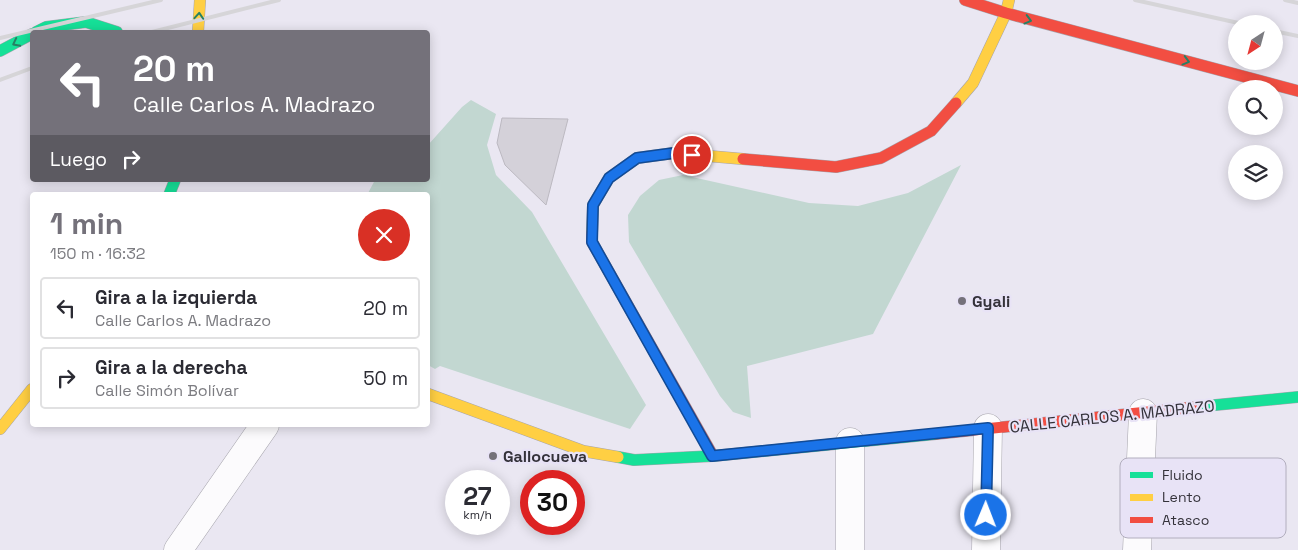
<!DOCTYPE html>
<html lang="es">
<head>
<meta charset="utf-8">
<style>
	:root { --surface:#fff; --page:#f7f7f7; --text:#2b2b33; --muted:#7c7c81; --line:#e1e1e2; --accent:#74717a }
	body { margin:0; font-family:"Space Grotesk",sans-serif; background:var(--page); color:var(--text); height:100vh; display:flex; flex-direction:column; font-size:19px; white-space:nowrap }
	* { box-sizing:border-box; margin:0 }
	p { font-size:16px; color:var(--muted) }
	.icon { flex:none; width:28px; height:28px; fill:none; stroke:currentColor; stroke-width:2; stroke-linecap:round; stroke-linejoin:round }
	.map { position:relative; flex:1; overflow:hidden }
	.sheet { position:absolute; left:30px; top:192px; width:400px; height:235px; display:flex; flex-direction:column; background:var(--surface); border-radius:5px; box-shadow:0 2px 12px #0003 }
	.sheet>* { flex:none }
	.banner { position:absolute; left:30px; top:30px; width:400px; height:152px; border-radius:5px; box-shadow:0 2px 12px #0003; background:#74717a; color:#fff; overflow:hidden }
	.needle { width:32px; rotate:216deg }
	.fabs { position:absolute; left:1228px; top:15px; display:grid; gap:10px }
	.fabs a { display:grid; place-items:center; width:55px; height:55px; border-radius:50%; background:var(--surface); box-shadow:0 2px 12px #0003; font-size:25px }
	.speed { position:absolute; left:445px; top:470px; display:flex; gap:10px; font-size:25px; font-weight:700; text-align:center }
	.speed>* { display:grid; place-content:center; width:65px; height:65px; border-radius:50%; background:var(--surface); box-shadow:0 2px 12px #0003; line-height:1 }
	.speed small { font-size:12px; font-weight:400 }
	.speed .limit { border:8px solid #d22; background:#fff; color:#111 }
	.pin { position:absolute; display:grid; place-items:center; width:42px; height:42px; color:#fff; margin:-21px; border:2px solid #fff; border-radius:50%; box-shadow:0 1px 5px #0007 }
	.me { position:absolute; width:55px; margin:-28px; rotate:1deg; stroke-linejoin:round; filter:drop-shadow(0 0 4px #0008) }
	.turn { display:flex; align-items:center; gap:18px; height:105px; padding:0 20px; font-size:22px }
	.turn .icon { width:65px; height:65px; stroke-width:2.5 }
	.turn b { display:block; font-size:35px; line-height:42px }
	.then { display:flex; align-items:center; height:48px; padding:0 20px; background:#0003; gap:10px; font-size:19px }
	.round { display:grid; place-items:center; flex:none; width:52px; height:52px; border-radius:26px; background:var(--page) }
	.headline { display:flex; align-items:center; justify-content:space-between; height:85px; padding:0 20px }
	h1 { font-size:30px; font-weight:700; line-height:38px; color:var(--accent) }
	ul { padding:0; list-style:none }
	li { display:flex; align-items:center; gap:15px; height:62px; margin:0 10px 8px; padding:0 10px; border:2px solid var(--line); border-radius:5px }
	li div { flex:1 }
	li b { display:block; font-size:19px }
	li em { font-style:normal }
	.map>svg:first-child { display:block }
</style>
</head>
<body>
<div class="map">
<svg width="1298" height="550" viewBox="0 0 1298 550">
	<rect width="100%" height="100%" fill="#eae7f2"/>
	<g fill="#c2d7d1">
		<path d="M471,100L496,114L487,145L496,175L532,212L646,405L630,429L440,366L435,369L428,365V195H367L375,180H428V145L462,107Z"/>
		<path d="M961,165L873,334L747,366L751,418L733,412L720,396L629,242L628,215L640,196L659,180L683,175L809,203L858,206L908,193Z"/>
	</g>
	<path fill="#d4d1d9" stroke="#bcb9c1" d="M502,118L568,119L546,205L505,165L497,143Z"/>
	<g fill="none" stroke-linecap="round" stroke-linejoin="round">
		<defs>
			<g id="street">
				<path d="M178,550L265,425"/>
				<path d="M850,550V442"/>
				<path d="M986,550L988,428"/>
				<path d="M1137,550L1143,413"/>
			</g>
			<g id="fast">
				<path d="M36,32L46,27L86,22L117,32"/>
				<path d="M0,51L32,34"/>
				<path d="M169,195L175,180"/>
				<path d="M1195,407L1298,397"/>
				<path d="M618,457L634,460L713,456L936,434"/>
			</g>
			<g id="slow">
				<path d="M198,32L200,0"/>
				<path d="M956,103L973,83L1006,13L1009,0"/>
				<path d="M592,233L593,205L609,178L637,158L674,153L743,159"/>
				<path d="M428,394L583,451L618,457"/>
				<path d="M0,429L32,389"/>
			</g>
			<g id="jam">
				<path d="M965,0L1006,13L1298,91"/>
				<path d="M743,159L836,167L881,158L931,131L956,103"/>
				<path d="M592,233V242L713,456"/>
				<path d="M936,434L1195,407"/>
			</g>
		</defs>
		<use href="#street" stroke="#a6a4ac" stroke-width="29"/>
		<use href="#fast" stroke="#a6a4ac" stroke-width="12"/>
		<use href="#slow" stroke="#a6a4ac" stroke-width="12"/>
		<use href="#jam" stroke="#a6a4ac" stroke-width="12"/>
		<use href="#street" stroke="#fcfbfd" stroke-width="28"/>
		<use href="#fast" stroke="#16e098" stroke-width="11"/>
		<use href="#slow" stroke="#ffcf43" stroke-width="11"/>
		<use href="#jam" stroke="#f24e42" stroke-width="11"/>
		<g stroke="#d6d5d8" stroke-width="4">
			<path d="M1135,0L1243,24"/>
			<path d="M1285,0L1298,3"/>
			<path d="M1274,31L1298,36"/>
			<path d="M152,32L279,0"/>
			<path d="M0,38L161,0"/>
			<path d="M0,80L32,68"/>
		</g>
	</g>
	<defs><path id="oneway-chevron" d="M-2-3.5L2.5 0L-2 3.5" fill="none" stroke-width="1.6" stroke-linecap="round" stroke-linejoin="round" transform="scale(1.25)"/></defs>
	<g stroke="#268064">
		<use href="#oneway-chevron" transform="translate(199 16) rotate(-86)"/>
		<use href="#oneway-chevron" transform="translate(1028 20) rotate(15)"/>
		<use href="#oneway-chevron" transform="translate(16 43) rotate(153)"/>
		<use href="#oneway-chevron" transform="translate(1186 61) rotate(15)"/>
	</g>
	<g fill="none" stroke-linecap="round" stroke-linejoin="round">
		<defs>
			<path id="route" d="M692,155L674,153L637,158L609,178L593,205L592,242L712,456L988,428L986,515"/>
		</defs>
		<use href="#route" stroke="#114b97" stroke-width="12"/>
		<use href="#route" stroke="#1a73e8" stroke-width="9"/>
	</g>
	<g fill="#74717a" stroke="#e8e3f6" stroke-width="2">
		<circle cx="962" cy="301" r="5"/>
		<circle cx="493" cy="456" r="5"/>
	</g>
	<g text-anchor="middle" stroke-width="4.5" stroke-linejoin="round" paint-order="stroke">
		<g font-size="16" font-weight="bold" fill="#34323a" stroke="#e8e3f6" text-anchor="start">
			<text x="972" y="307">Gyali</text>
			<text x="503" y="462">Gallocueva</text>
		</g>
		<g font-size="16" fill="#34323a" stroke="#e8e3f6">
			<text transform="translate(1112 416) rotate(-6)" y="6">CALLE CARLOS A. MADRAZO</text>
		</g>
	</g>
	<rect x="1120" y="458" width="166" height="80" rx="8" fill="#e8e3f6" stroke="#b2aebe" stroke-width="1"/>
	<rect x="1130" y="472" width="23" height="6" fill="#16e098"/>
	<rect x="1130" y="494" width="23" height="7" fill="#ffcf43"/>
	<rect x="1130" y="517" width="23" height="6" fill="#f24e42"/>
	<g font-size="14" fill="#34323a">
		<text x="1162" y="480">Fluido</text>
		<text x="1162" y="502">Lento</text>
		<text x="1162" y="525">Atasco</text>
	</g>
</svg>
<div class="fabs">
<a><svg class="needle" viewBox="-14 -14 28 28"><path d="M0-13l5 13h-10z" fill="#e53935"/><path d="M0 13l5-13h-10z" fill="#7c7c81"/></svg></a>
<a><svg class="icon" aria-label="search" viewBox="0 0 24 24"><circle cx="10" cy="10" r="6"/><path d="M15 15l6 6"/></svg></a>
<a><svg class="icon" aria-label="layers" viewBox="0 0 24 24"><path d="M12 4l9 5-9 5-9-5zM3 14l9 5 9-5"/></svg></a>
</div>
<div class="speed"><div>27<small>km/h</small></div><div class="limit">30</div></div>
<div class="pin" style="left:692px;top:155px;background:#d93025"><svg class="icon" aria-label="arrive" viewBox="0 0 24 24"><path d="M6 21V4h12l-3 4 3 4H6"/></svg></div>
<svg class="me" style="left:986px;top:515px" viewBox="-20 -20 40 40"><circle r="17" fill="#1a73e8" stroke="#fff" stroke-width="3"/><path d="M0-11L8 9 0 5-8 9z" fill="#fff"/></svg>
<div class="banner">
<div class="turn"><svg class="icon" aria-label="left" viewBox="0 0 24 24"><path d="M17 20v-9H6M10 6l-5 5 5 5"/></svg><div><b>20 m</b>Calle Carlos A. Madrazo</div></div>
<div class="then">Luego<svg class="icon" aria-label="right" viewBox="0 0 24 24"><path d="M7 20v-9h11M14 6l5 5-5 5"/></svg></div>
</div>
<section class="sheet">
<div class="headline"><div><h1>1 min</h1><p>150 m · 16:32</p></div><a class="round" style="background:#d93025;color:#fff"><svg class="icon" aria-label="close" viewBox="0 0 24 24"><path d="M6 6l12 12M18 6L6 18"/></svg></a></div>
<ul>
<li><svg class="icon" aria-label="left" viewBox="0 0 24 24"><path d="M17 20v-9H6M10 6l-5 5 5 5"/></svg><div><b>Gira a la izquierda</b><p>Calle Carlos A. Madrazo</p></div><em>20 m</em></li>
<li><svg class="icon" aria-label="right" viewBox="0 0 24 24"><path d="M7 20v-9h11M14 6l5 5-5 5"/></svg><div><b>Gira a la derecha</b><p>Calle Simón Bolívar</p></div><em>50 m</em></li>
</ul>
</section>
</div>
</body>
</html>
